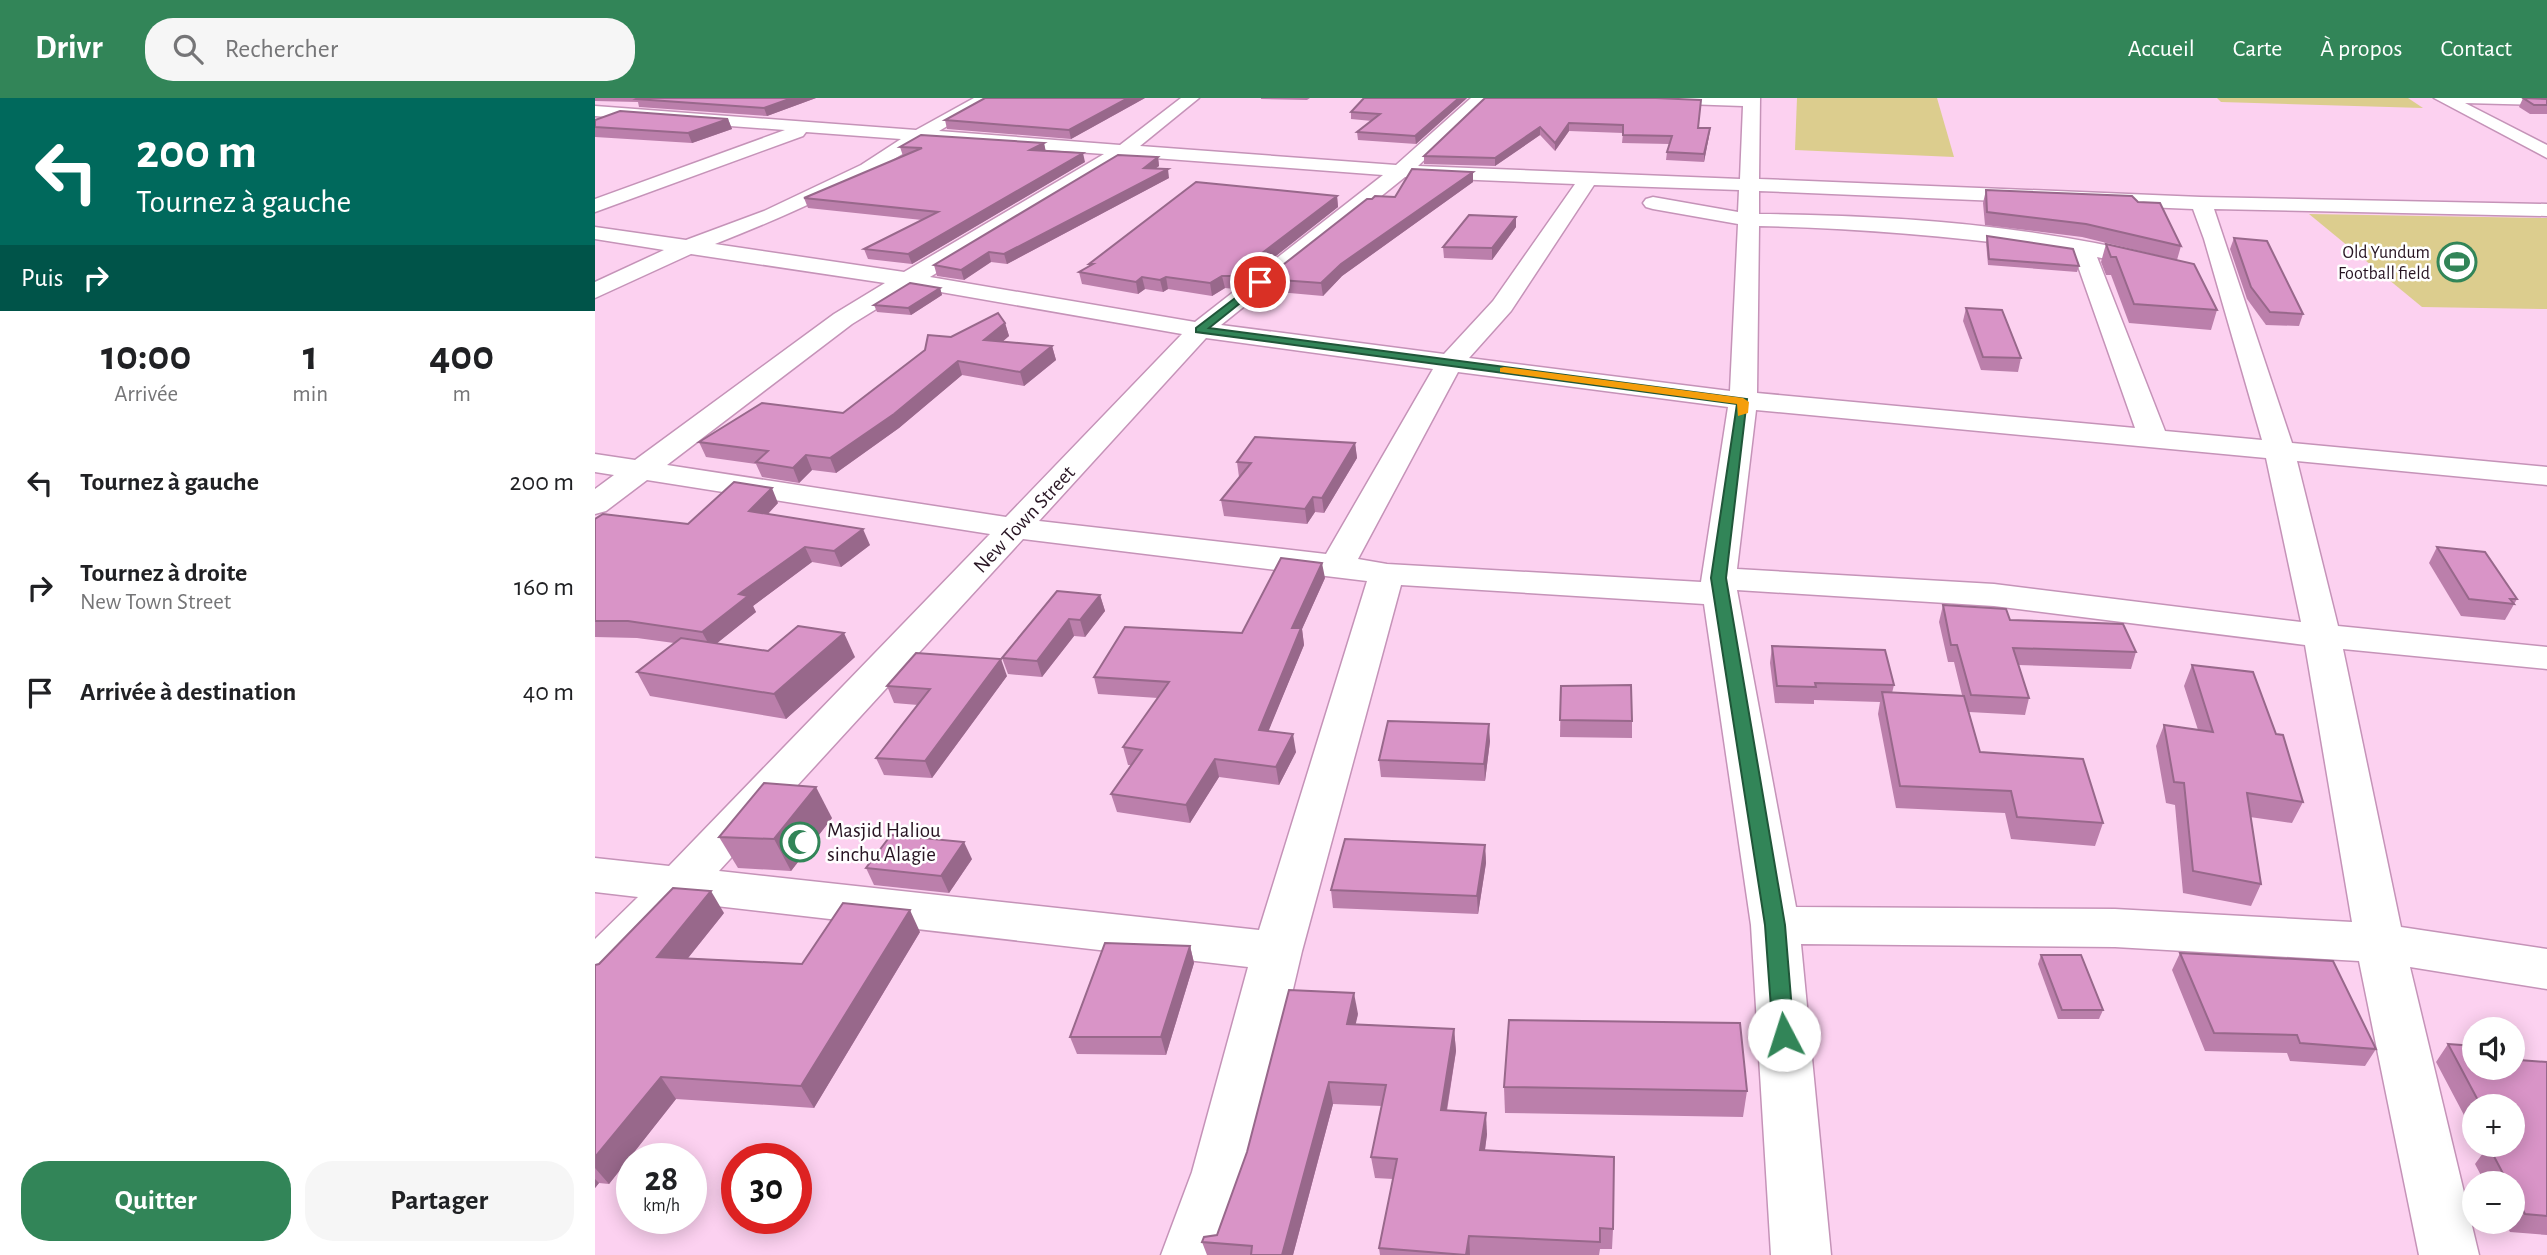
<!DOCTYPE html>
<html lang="fr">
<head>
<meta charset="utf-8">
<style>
	:root { --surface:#fff; --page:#f6f6f6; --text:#202124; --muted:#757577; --accent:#328558 }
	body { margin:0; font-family:"Alegreya Sans",sans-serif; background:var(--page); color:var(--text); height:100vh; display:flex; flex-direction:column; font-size:26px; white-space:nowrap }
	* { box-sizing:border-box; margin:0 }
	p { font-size:23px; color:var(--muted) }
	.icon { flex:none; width:38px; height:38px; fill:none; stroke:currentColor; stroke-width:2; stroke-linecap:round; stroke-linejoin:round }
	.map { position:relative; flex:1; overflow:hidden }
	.drawer { display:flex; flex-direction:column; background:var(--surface); width:595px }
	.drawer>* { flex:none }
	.top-card { background:#00695c; color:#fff; overflow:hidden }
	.tools { position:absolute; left:1867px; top:919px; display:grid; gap:14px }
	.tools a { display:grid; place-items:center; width:63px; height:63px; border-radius:50%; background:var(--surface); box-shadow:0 4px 18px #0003; font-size:35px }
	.speed { position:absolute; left:21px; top:1045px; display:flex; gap:14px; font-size:35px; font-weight:700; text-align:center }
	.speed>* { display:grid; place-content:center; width:91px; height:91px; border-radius:50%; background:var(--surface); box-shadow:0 4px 18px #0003; line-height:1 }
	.speed small { font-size:18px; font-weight:400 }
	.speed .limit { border:10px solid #d22; background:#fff; color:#111 }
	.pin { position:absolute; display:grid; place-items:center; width:60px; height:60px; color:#fff; margin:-30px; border:4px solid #fff; border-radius:50%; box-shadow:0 2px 7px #0007 }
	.me { position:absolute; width:77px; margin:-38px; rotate:355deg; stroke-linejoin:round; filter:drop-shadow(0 0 5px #0008) }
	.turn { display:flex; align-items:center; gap:24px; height:147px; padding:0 21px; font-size:32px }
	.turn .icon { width:91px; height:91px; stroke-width:2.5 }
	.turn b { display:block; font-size:49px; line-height:60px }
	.then { display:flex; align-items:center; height:66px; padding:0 21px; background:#0003; gap:14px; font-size:26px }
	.eta { display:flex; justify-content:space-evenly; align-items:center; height:119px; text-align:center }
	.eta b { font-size:42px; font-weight:600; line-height:49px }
	.cta { display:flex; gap:14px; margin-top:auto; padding:14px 21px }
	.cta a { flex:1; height:80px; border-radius:28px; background:var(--accent); color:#fff; font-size:28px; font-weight:600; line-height:80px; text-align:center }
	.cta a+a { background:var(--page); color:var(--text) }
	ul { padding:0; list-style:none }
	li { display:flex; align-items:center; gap:21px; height:105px; padding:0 21px }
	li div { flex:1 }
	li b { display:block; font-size:26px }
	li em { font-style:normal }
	header { display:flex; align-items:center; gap:42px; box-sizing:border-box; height:98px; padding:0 35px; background:var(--accent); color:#fff }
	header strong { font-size:33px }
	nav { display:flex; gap:38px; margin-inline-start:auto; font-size:24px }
	.search { width:490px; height:63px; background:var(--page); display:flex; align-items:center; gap:18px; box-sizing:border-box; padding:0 24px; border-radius:28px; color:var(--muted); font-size:26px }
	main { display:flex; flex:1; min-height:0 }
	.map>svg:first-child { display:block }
</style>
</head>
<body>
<header>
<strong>Drivr</strong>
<div class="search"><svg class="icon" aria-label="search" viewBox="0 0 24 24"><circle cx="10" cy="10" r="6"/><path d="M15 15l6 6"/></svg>Rechercher</div>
<nav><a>Accueil</a><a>Carte</a><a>À propos</a><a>Contact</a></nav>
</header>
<main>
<section class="drawer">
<div class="top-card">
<div class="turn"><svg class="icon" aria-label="left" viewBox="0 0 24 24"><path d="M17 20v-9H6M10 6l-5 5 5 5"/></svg><div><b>200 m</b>Tournez à gauche</div></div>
<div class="then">Puis<svg class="icon" aria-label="right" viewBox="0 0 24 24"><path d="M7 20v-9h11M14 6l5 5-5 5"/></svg></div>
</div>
<div class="eta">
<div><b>10:00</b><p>Arrivée</p></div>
<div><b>1</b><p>min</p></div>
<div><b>400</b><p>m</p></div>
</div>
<ul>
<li><svg class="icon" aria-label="left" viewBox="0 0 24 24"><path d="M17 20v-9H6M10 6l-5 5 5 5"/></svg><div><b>Tournez à gauche</b></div><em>200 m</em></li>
<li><svg class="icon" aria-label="right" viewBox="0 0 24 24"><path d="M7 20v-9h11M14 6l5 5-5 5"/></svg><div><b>Tournez à droite</b><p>New Town Street</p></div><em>160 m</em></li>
<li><svg class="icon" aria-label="arrive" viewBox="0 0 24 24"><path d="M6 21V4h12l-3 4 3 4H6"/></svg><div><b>Arrivée à destination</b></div><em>40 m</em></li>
</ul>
<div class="cta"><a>Quitter</a><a>Partager</a></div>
</section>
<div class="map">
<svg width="1952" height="1157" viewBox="0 0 1952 1157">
	<rect width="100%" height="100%" fill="#fcd1f0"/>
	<g fill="#dccd8e">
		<path d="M1202,0H1342L1359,59L1200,52Z"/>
		<path d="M1622,0H1813L1828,10L1626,4Z"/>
		<path d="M1714,116L1952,120V211L1827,209Z"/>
	</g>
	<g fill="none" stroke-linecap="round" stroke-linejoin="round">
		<defs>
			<g id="minor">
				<path d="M379,0H399L344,33L525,47L586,0H604L545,48L801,67L876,0H894L823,68L1145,81L1148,8L1061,5L1053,0H1165L1164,81L1606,99L1952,106V118L1619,111L1697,345L1952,369V387L1702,363L1743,528L1952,549V571L1748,551L1806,829L1952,851V891L1815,869L1884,1157H1824L1764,863L1520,849L1206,846L1236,1157H1176L1156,827L1109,506L806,487L707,853L655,1074L626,1157H566L597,1074L653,869L95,805L18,886L0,892V841L43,799L0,794V760L74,768L395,436L52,382L11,413L0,416V391L19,377L0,374V356L40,362L239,216L290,185L96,156L0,200V184L69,152L0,141V129L91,142L169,113L266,67L306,41L211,34L208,38L0,114V101L190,32L0,18V8L321,32ZM328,43L509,56L309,174L120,146C194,117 261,87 328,43ZM532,58L788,77L600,224L335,179ZM810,79L980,86L898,203L849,256L626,227ZM999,87L1144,92L1143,114L1058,99L1051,101L1048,105L1051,109L1058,111L1143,126L1135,293L874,260L916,213ZM1164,93L1598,111L1609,141L1667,342L1570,333L1502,159L1560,172L1568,170L1571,165L1568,160C1436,127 1299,117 1164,116ZM1164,128C1270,130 1373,140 1478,154L1540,330L1162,295ZM317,189L587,236L411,419L72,367L257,226ZM611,240L838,271L731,456L444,423ZM863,274L1133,309L1106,484L792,466L763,461ZM1161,312L1671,360L1706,524L1399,486L1142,471ZM428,441L772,483L664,832L124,773ZM1142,492L1399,508L1710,547L1757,824L1520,811L1201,809Z"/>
				<path d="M1839,0H1952V7L1870,5L1952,47V60Z"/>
			</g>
		</defs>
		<use href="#minor" stroke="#c593b8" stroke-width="3"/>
		<use href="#minor" fill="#fff" fill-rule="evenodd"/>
	</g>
	<g fill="#bb7fab">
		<path d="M0,0H221L172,18L44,9L43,4L0,3Z"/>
		<path d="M550,0L476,41L352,31L350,22Z"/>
		<path d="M666,0H715L712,2L666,1Z"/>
		<path d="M769,0H872L821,46L763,42L762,34L777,23L756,21V14Z"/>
		<path d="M890,0L1103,30H1115L1114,38L1109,64L1071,62L1072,54L1074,46L1027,45L1028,35L974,33L960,53L945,37L900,68L829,66V58Z"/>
		<path d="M1928,0L1952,1V16H1935L1924,9Z"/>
		<path d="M133,21L137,31L97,45L0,39V22Z"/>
		<path d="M449,45L450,53L490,64L317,166L273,161L269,151L327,122L213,110L209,100L308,58L305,49Z"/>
		<path d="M563,59L564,68L561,70L574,80L412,166L396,164L369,182L342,178L339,167Z"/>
		<path d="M878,74V84L747,178L728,198L672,193L670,181L777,101L800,99Z"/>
		<path d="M1391,92L1586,148L1582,162L1487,139L1390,127L1388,105Z"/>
		<path d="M742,98L743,109L639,191L630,190L617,198L573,191L568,194L550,191L543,196L487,186L484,174L494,169V166Z"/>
		<path d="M921,119V129L897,162L849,160L848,149Z"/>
		<path d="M1392,138L1484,168L1482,174L1393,167L1391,144Z"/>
		<path d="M1639,140L1708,216L1704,228L1671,227L1652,201L1635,151Z"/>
		<path d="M1511,146L1622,212L1616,232L1534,225L1516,177H1511L1506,164Z"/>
		<path d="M345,190L347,197L316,217L282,214L279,207Z"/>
		<path d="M1371,210L1426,260L1423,274L1386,272L1368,223Z"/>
		<path d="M410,225L414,238L407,244L457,248L461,262L429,288L367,277L304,330L241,375L217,372L204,385L167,379L161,366L111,359L104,344L248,315L356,239Z"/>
		<path d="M760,345L762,360L729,415L720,414L712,426L629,418L626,402L644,379L642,364Z"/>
		<path d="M183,405L173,416L275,447L246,469L217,464L158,508L161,514L122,545L173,553L260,559L191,621L55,598L42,574L79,545L42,540L0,539V421L93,426Z"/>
		<path d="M1842,449L1922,501L1910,522L1866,518L1834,465Z"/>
		<path d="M730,480L707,531L709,547L673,633L701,654L684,687L624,679L595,725L522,714L516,696L537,667H533L528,649L563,600L503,596L499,579L647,535Z"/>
		<path d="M505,497L510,513L490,539L479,538L447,579L413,576L407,560Z"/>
		<path d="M1348,507L1415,522L1541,554L1536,571L1423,567L1434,600L1430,617L1374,614L1385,654L1508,725L1500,748L1416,741L1410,715L1301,710L1283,616L1285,604L1219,602V606L1180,605L1175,565L1177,548L1299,587L1297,595L1367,597L1359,564H1353L1344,524Z"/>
		<path d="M1597,567L1708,704L1697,725L1655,719L1666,786L1656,808L1588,795L1580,707L1571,705L1561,648L1569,627L1603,632L1589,588Z"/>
		<path d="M412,578L337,680L289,677L281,660L323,607L299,605L292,588Z"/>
		<path d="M966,588L1037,623V640L965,639Z"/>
		<path d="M895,643L890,683L786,679L784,662Z"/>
		<path d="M237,720L196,773L143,770L124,739Z"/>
		<path d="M890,747L891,765L883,816L738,810L736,792Z"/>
		<path d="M377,761L354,795L279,787L271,770Z"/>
		<path d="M129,815L93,860L207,866L325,834L219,1010L81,1001L14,1086L4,1085L0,1090V867Z"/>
		<path d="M595,848L599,865L571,957L482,956L475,939Z"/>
		<path d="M1585,855L1781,951L1770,968L1695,963L1692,955L1610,953L1577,872Z"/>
		<path d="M1446,857L1508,912L1504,921H1463L1443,866Z"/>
		<path d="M763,916L760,926L859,931L861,953L852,1013L892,1036L890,1052L1018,1131L1017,1151H1005L1004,1157H785L784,1150L798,1081L780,1080L776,1059L787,1008L738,1006L698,1157H612L607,1144L622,1137Z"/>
		<path d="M1853,946L1924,962L1952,964V1137L1915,1134L1910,1124H1918V1085H1890L1880,1066L1888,1055L1884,1046H1918V1008H1880V1038L1841,964Z"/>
		<path d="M909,989L1152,993L1148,1019L910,1015Z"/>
	</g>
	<g fill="#98688b">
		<path d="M197,0H221L172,18L169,10Z"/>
		<path d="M533,0H550L476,41L474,32Z"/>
		<path d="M864,0H872L821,46L820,38Z"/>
		<path d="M133,21L137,31L97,45L93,35Z"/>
		<path d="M974,25V33L960,53V45Z"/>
		<path d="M945,29V37L900,68V60Z"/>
		<path d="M1115,30L1114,38L1109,64V56Z"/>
		<path d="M449,45L451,54L435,52Z"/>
		<path d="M488,55L490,64L317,166L313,156Z"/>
		<path d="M563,59L564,68L550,78L549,70Z"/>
		<path d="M573,71L574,80L412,166L409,156Z"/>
		<path d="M878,74V84L747,178L728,198L726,185L746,166Z"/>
		<path d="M742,98L743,109L639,191L637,178Z"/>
		<path d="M921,119V129L897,162V150Z"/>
		<path d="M394,154L396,164L369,182L366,172Z"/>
		<path d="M627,178L630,190L617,198L615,185Z"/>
		<path d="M547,179L550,191L543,196L541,184Z"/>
		<path d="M571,179L573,191L568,194L565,182Z"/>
		<path d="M345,190L347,197L316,217L313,210Z"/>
		<path d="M410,225L414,238L393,256L389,242Z"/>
		<path d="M457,248L461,262L429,288L425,274Z"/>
		<path d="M363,263L367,277L304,330L241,375L235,360Z"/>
		<path d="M760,345L762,360L729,415L727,400Z"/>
		<path d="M211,357L217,372L204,385L198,370Z"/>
		<path d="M177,390L183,405L161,428L154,413Z"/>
		<path d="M718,399L720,414L712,426L710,411Z"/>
		<path d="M268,431L275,447L246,469L239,453Z"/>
		<path d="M210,449L217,464L158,508L161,514L116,550L107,534L144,496Z"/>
		<path d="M727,465L730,480L707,531L709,547L667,649L664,632L697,530Z"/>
		<path d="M505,497L510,513L490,539L485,522Z"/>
		<path d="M474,521L479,538L447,579L442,563Z"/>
		<path d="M249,535L260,559L191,621L179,596Z"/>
		<path d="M406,561L412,578L337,680L330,663Z"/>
		<path d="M894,626L895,643L890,683L889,666Z"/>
		<path d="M698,636L701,654L684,687L681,669Z"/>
		<path d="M620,661L624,679L595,725L591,707Z"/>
		<path d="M221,689L237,720L196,773L179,741Z"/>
		<path d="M369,744L377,761L354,795L346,778Z"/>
		<path d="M890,747L891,765L883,816L882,798Z"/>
		<path d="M116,793L129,815L77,880L62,859Z"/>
		<path d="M315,812L325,834L219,1010L206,988Z"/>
		<path d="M595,848L599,865L571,957L566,939Z"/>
		<path d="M759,895L763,916L756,947L752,926Z"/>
		<path d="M859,931L861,953L848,1034L846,1012Z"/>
		<path d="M66,979L81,1001L14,1086L0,1070V1059Z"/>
		<path d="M734,984L738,1006L698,1157H687Z"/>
		<path d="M891,1015L892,1036L887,1073L885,1052Z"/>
		<path d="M0,1081L4,1085L0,1090Z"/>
		<path d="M874,1138L875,1157H871Z"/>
	</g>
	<g fill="#d994c7" stroke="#98688b" stroke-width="2">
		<path d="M43,0H197L169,10L41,1Z"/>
		<path d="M390,0H533L474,32L350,22Z"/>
		<path d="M769,0H864L820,38L762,34L785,16L756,14Z"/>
		<path d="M890,0H1061L1106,2L1103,30H1115L1109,56L1072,54L1077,38L1028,37V27L974,25L960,45L945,29L900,60L829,58Z"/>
		<path d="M1928,0L1952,1V7H1939Z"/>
		<path d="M25,13L133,21L93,35L0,29V22Z"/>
		<path d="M326,37L449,45L435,52L488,55L313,156L269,151L343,114L209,100L327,50L305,49Z"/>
		<path d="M523,57L563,59L549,70L573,71L409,156L394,154L366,172L339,167Z"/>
		<path d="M817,71L878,74L746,166L726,185L670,181L772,101H777L780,98L800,99Z"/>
		<path d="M601,84L742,98L637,178H627L615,185L571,179L565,182L547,179L541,184L484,174L498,166H494Z"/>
		<path d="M1391,92L1537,98L1543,104L1565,105L1586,148L1491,126L1392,114Z"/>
		<path d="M874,117L921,119L897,150L848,149Z"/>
		<path d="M1392,138L1478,151L1484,168L1394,161Z"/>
		<path d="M1639,140L1672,143L1708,216L1675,214L1656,189Z"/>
		<path d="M1511,146L1599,166L1622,212L1539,206L1521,159H1516Z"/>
		<path d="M315,185L345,190L313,210L279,207Z"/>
		<path d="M1371,210L1407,212L1426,260L1388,259Z"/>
		<path d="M403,215L410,225L389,242L457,248L425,274L363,263L299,316L235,360L211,357L198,370L161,364L173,353L104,344L167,305L248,315L330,252L333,237L356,239Z"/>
		<path d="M660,339L760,345L727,400L718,399L710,411L626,402L656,365L642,364Z"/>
		<path d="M139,384L177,390L154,413L268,431L239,453L210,449L144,496L153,498L107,534L33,523H0V421L8,416L93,426Z"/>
		<path d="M1842,449L1890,454L1922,501H1915L1919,506L1874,501Z"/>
		<path d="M686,460L727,465L697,530H706L664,632L698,636L681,669L620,661L591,707L516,696L547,652L528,649L574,584L499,579L530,529L647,535Z"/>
		<path d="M462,493L505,497L485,522L474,521L442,563L407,560Z"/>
		<path d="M1348,507L1411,511L1415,522L1528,526L1541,554L1418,550L1434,600L1376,597L1362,547H1356Z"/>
		<path d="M203,528L249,535L179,596L42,574L86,540L173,553Z"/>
		<path d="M1177,548L1290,552L1299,587L1220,585L1221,589L1182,588Z"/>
		<path d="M321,555L406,561L330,663L281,660L335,591L292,588Z"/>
		<path d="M1597,567L1658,574L1681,636L1688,637L1708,704L1652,695L1666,786L1598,773L1589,685L1579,684L1569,627L1618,634Z"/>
		<path d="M1036,587L1037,623L965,622L966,588Z"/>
		<path d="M1287,594L1369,598L1385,654L1488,661L1508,725L1422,719L1416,693L1305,688Z"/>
		<path d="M793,623L894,626L889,666L784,662Z"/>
		<path d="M169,685L221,689L179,741L124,739Z"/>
		<path d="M296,737L369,744L346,778L271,770Z"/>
		<path d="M750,741L890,747L882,798L736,792Z"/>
		<path d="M78,790L116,793L62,859L207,866L248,805L315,812L206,988L66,979L0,1059V867L4,866Z"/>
		<path d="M510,845L595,848L566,939H475Z"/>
		<path d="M1585,855L1738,863L1781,951L1705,945L1702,937L1619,935Z"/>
		<path d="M1446,857H1486L1508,912H1467Z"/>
		<path d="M694,892L759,895L752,926L859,931L846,1012L891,1015L885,1052L1019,1059L1018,1131L1005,1130V1144L874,1138L871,1157L784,1150L802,1061L776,1059L791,987L734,984L687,1157H656L657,1148L607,1144L609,1139L622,1137L652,1054Z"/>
		<path d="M914,922L1145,925L1152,993L909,989Z"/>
		<path d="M1853,946L1880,948V970H1918V952L1924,962L1952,964V1118L1930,1116L1918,1094V1085H1913L1894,1049L1908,1050L1907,1046H1918V1008H1886Z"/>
	</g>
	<path fill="#328558" stroke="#205639" stroke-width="2" d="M665,181L669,182V186L614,230L1152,301L1131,480L1190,827L1199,937L1196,943L1189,946L1181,943L1178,937L1170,827L1116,480L1142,306L601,234V230Z"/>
	<path fill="#f59e0b" d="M909,269L1148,300L1154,304L1153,315L1143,318L1142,306L905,274V270Z"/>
	<defs>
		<symbol id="stadium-ring" viewBox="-11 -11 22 22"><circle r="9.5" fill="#fff" stroke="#328558" stroke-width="1.5"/><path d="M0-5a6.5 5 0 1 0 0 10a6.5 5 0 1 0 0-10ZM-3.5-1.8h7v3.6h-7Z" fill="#328558"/></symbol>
		<symbol id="mosque-ring" viewBox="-11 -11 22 22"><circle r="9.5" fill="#fff" stroke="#328558" stroke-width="1.5"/><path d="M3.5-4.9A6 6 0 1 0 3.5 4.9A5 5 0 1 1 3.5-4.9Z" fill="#328558"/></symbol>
	</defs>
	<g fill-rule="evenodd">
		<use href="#stadium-ring" x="1840" y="142" width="44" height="44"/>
		<use href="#mosque-ring" x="183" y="722" width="44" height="44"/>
	</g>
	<g text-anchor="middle" stroke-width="5" stroke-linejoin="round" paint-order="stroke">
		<g font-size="18" fill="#281523" stroke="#fff" text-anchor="end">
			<text x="1835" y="160">Old Yundum<tspan x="1835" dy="21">Football field</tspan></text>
		</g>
		<g font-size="21" fill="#281523" stroke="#fff">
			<text transform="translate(429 421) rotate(-47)" y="7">New Town Street</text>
		</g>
		<g font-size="21" fill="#281523" stroke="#fff" text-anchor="start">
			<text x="232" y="739">Masjid Haliou<tspan x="232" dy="24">sinchu Alagie</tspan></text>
		</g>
	</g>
</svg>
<div class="tools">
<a><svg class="icon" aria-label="sound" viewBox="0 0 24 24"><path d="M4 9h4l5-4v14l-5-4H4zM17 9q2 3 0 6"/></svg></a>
<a>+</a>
<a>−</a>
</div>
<div class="speed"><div>28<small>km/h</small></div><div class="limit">30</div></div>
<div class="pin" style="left:665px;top:184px;background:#d93025"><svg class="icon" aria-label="arrive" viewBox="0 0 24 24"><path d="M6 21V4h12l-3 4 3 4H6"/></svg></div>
<svg class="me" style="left:1189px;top:937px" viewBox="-20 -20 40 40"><circle r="19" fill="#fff"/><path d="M0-13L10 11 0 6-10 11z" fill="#328558"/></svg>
</div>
</main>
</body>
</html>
